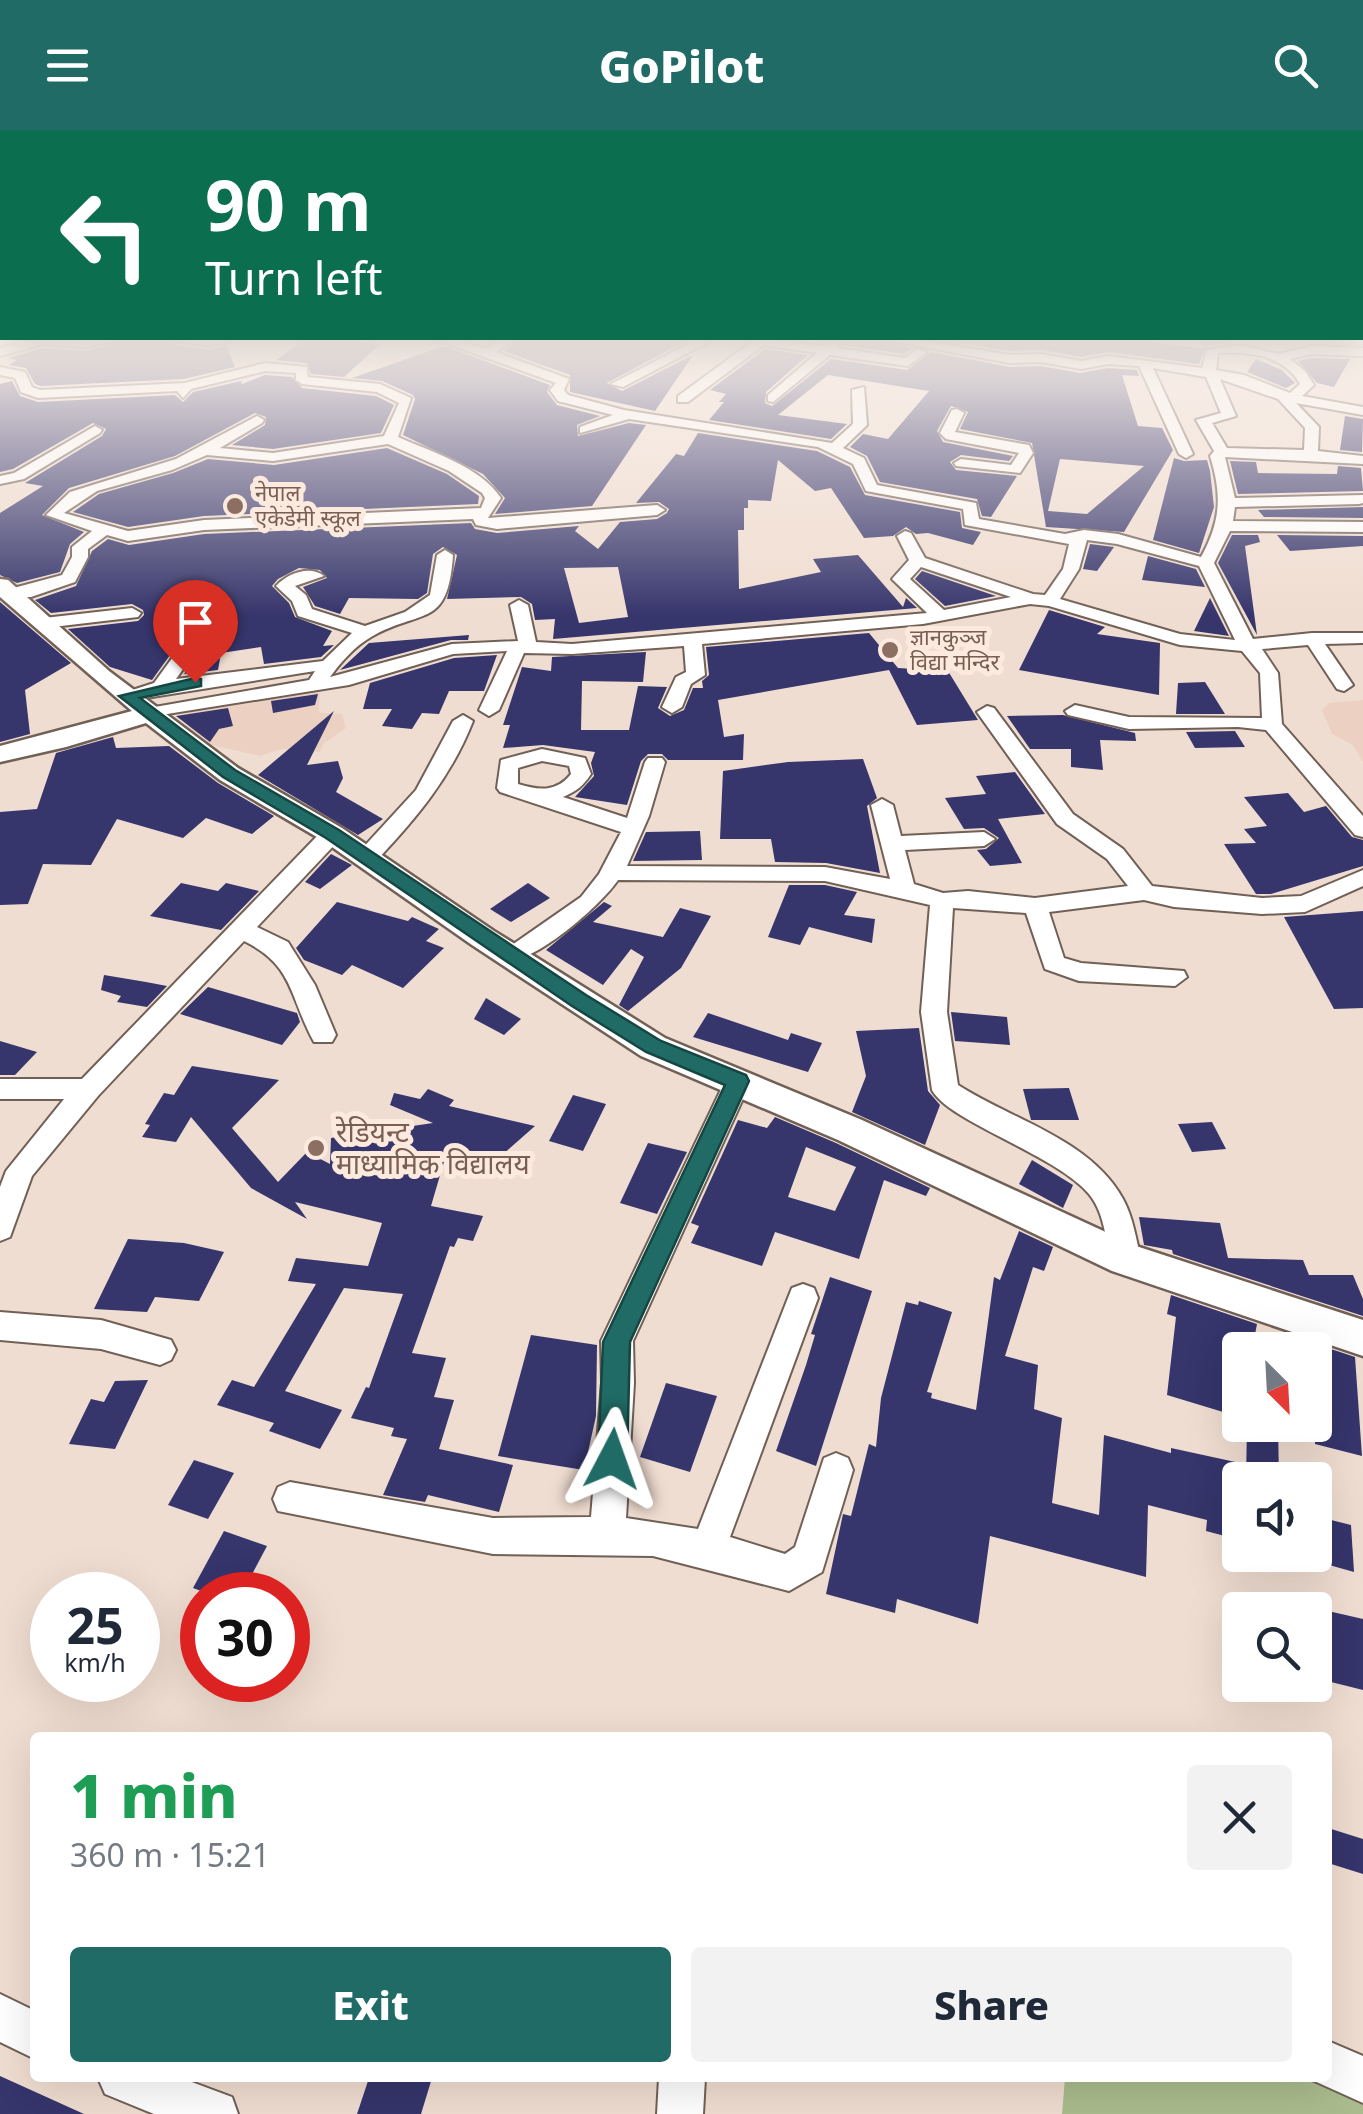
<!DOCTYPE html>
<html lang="en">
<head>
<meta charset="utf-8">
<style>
	:root { --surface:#fff; --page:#f2f2f3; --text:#1f2937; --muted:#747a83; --accent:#206b65 }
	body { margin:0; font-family:"Noto Sans","Noto Sans Devanagari",sans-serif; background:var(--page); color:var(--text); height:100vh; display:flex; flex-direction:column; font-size:38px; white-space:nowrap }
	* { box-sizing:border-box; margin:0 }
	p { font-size:32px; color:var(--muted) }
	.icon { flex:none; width:55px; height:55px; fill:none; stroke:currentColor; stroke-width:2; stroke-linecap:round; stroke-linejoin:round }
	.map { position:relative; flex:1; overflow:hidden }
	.panel { position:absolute; left:30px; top:1602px; width:1302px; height:350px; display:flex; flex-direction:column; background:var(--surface); border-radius:10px; box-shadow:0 10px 40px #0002 }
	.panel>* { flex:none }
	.top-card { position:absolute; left:0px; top:0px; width:1365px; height:210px; box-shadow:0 10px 40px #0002; background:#0b6e4f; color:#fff; overflow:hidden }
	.needle { width:65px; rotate:156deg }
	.controls { position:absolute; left:1222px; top:1202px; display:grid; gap:20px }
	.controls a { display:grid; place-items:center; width:110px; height:110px; border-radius:10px; background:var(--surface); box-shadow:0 10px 40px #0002; font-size:50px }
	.speed { position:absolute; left:30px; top:1442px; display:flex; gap:20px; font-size:50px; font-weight:700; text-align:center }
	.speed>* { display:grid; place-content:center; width:130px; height:130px; border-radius:50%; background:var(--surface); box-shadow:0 10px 40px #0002; line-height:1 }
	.speed small { font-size:25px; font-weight:400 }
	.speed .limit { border:15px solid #d22; background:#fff; color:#111 }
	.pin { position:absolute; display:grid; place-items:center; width:85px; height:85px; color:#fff; margin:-102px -42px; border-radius:50% 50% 50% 0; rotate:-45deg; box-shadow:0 0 10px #0007 }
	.pin .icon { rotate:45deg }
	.me { position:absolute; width:110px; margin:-55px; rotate:4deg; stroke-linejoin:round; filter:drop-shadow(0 0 8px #0008) }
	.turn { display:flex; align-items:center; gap:35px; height:210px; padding:0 40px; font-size:45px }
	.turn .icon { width:130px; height:130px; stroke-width:2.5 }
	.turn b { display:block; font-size:70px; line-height:85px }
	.round { display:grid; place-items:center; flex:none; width:105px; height:105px; border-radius:10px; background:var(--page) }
	.overview { display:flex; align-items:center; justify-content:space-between; height:170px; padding:0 40px }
	h1 { font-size:60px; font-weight:800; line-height:75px; color:#1e9e55 }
	.action { display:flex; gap:20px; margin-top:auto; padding:20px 40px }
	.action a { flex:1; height:115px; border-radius:10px; background:var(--accent); color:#fff; font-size:40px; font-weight:800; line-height:115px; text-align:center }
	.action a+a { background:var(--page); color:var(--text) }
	header { display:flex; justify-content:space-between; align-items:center; height:130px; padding:0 40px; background:var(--accent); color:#fff; font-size:45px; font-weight:800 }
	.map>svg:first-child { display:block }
</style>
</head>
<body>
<header><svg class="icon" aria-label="menu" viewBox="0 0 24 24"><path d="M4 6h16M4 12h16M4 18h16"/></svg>GoPilot<svg class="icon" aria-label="search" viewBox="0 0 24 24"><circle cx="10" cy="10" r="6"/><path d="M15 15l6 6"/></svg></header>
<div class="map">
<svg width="1363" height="1984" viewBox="0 0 1363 1984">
	<rect width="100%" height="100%" fill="#f0ddd1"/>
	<g fill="#ecd1c2">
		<path d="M320,557L319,583L342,584L346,598L323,614L320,622L282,619L260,626L189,610L188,583Z"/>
		<path d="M1363,570V632L1353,615L1332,604L1322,580L1329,573Z"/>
	</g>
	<path fill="#aabc8d" d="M1328,1917L1363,1946V1984H1062L1065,1948H1328Z"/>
	<g fill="#36356c" fill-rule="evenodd">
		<path d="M133,208L210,220L226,215L235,237L184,249L41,256L35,254L26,238L9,235L17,230L8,228L43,218L87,221Z"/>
		<path d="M308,208H310L380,214L344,247L311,244L307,233L276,230Z"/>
		<path d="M521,208H691L607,253L622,261L693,225L655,281L570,262V245L504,221Z"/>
		<path d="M836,208H872L912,218L904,224L843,215Z"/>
		<path d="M931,208H1121L1203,219V208L1227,210V213L1206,216L1199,234L1108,222L1081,227L1042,220L1010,221Z"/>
		<path d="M444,216L550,255L547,262L557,275L600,286L577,295L578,306L629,293L646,295L592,376L495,384L505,368L483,344L403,305L415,269L413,265L382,251L352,248Z"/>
		<path d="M765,219L808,225L766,262L765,273L772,276L831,229L907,240L931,222L1010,237L1041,236L1080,243L1108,238L1137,240L1139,246L1122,245L1138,296L1162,298L1173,320L1124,402L1046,397L1032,313L960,299L968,282L951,276L937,301L943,312L1013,326L1009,331L961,325L950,332L956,340L1017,346L991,387L982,386L977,369L880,352L867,326L850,317L863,304L888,309L929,261L828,245L778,285L847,294L831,309L709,290L724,272H719L726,264L710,260ZM1060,329L1144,336L1087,384L1048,381Z"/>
		<path d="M1311,228L1349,229H1350L1334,257L1317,253L1298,231Z"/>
		<path d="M1256,229L1282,240L1295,253L1286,258L1247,242Z"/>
		<path d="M265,245L292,247L302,258L376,266L394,275L381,303L273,319L232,315L265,295L266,287L255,283L175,326L69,358L42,385L84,402L70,414L60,442L17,453L0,445V383L43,356L25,353L102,306L106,299L93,293L13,339L0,342V254L12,251L20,266L38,272L175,265L183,272L193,262L241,251L242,254Z"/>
		<path d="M1345,286L1363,289L1362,322L1340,320Z"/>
		<path d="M698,303L817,321L850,337L865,365L960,382L962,398L981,402L973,415L928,403L916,404L906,397L893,406L864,408L831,358L815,361L778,330L771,371L748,370V378H744V400H738L739,459L821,442L813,429L858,425L903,477L906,468L917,478L553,509L555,489L535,490L532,474L521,467L447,469L457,425L443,417L433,424L427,463L418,469L349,468L340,484L315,476L303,457L327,448L320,440L299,438L278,449L272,456L289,473L295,487L332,501L323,516L334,515L321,527L264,534L261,517L221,523L218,540L184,544L212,504L211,499L199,493L191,496L152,550L110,537L68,499L138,491L144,485L143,480L132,474L51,483L35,470L76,456L92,421L108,409L129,415L204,404L471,393L475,399L497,403L579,396L575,401L598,419L620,392L657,389L667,383L669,379L659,372L636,373L676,324L684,326ZM618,437L628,487L579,493L564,438Z"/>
		<path d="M387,318L447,344L479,366L478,374L204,386L128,397L73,382L99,364L173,343L208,329L274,335Z"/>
		<path d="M1174,328L1184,331L1207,330L1210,341L1214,377L1199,423L1153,410Z"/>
		<path d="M1230,331L1256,332L1258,343L1337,344L1338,336L1361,338L1363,361L1238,364Z"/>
		<path d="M1363,377V388L1264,387L1258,380Z"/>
		<path d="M1232,405H1258L1260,412L1245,416L1257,505L1218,433Z"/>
		<path d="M1277,405L1363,406V416L1290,421Z"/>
		<path d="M1090,414L1114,417L1097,441L1083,439Z"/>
		<path d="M1148,426L1196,439L1205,457L1142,450Z"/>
		<path d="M922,441L996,466L945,476L915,449Z"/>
		<path d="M1210,468L1229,506L1194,501Z"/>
		<path d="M0,472L71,533L25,560L30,604L0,612Z"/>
		<path d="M1049,480L1105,497L1097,504L1160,513L1159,565L1019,540Z"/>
		<path d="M869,503L898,538L948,541L978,590L917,595L889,540L718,570L724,607L744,604L743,630H668L662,624H648L641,631L627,675L575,667L594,646L591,633L595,622L543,615L503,618L510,595H503L522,537L551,541L552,527L646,522L643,552L582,551L581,600H629L638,556L667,557L658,578L670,586L684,580L693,558H703L702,551L709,545L706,517Z"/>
		<path d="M469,505L468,510H451L340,540L369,513Z"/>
		<path d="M497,525L484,561H449L439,584L422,583L412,599L382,596L392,579H363L370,553L454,528Z"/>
		<path d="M1205,552L1225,584H1176L1178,553Z"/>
		<path d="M318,564L315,575L273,583L271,571Z"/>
		<path d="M228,578L233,596L219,599L210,612L176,586Z"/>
		<path d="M334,581L307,635L338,631L343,648L336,662L383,689L358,705L258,645Z"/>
		<path d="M1063,585L1135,603L1136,611L1100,610L1103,640L1071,637V619H1030L1007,586Z"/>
		<path d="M1235,601L1245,617L1195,618L1186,602Z"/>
		<path d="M113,607L116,618L169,616L218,653L274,686L252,704L206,688L183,708L117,689L91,735L43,734L28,774L0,775V682L37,679L56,623Z"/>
		<path d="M863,629L877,668L867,676L880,743L826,733L775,732L771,709H720L723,641L788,632Z"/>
		<path d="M1015,642L1045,684L998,689L1022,733L990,736L977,720L986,719L999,708L984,698L964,699L945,668L986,664L976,646Z"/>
		<path d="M1288,663L1304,682L1326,676L1352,707L1363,710V736L1271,764H1256L1224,714L1256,713L1244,699L1267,696L1244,667Z"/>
		<path d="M700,701L702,730L633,731L646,702Z"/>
		<path d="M331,724L352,735L320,759L305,752Z"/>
		<path d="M181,753L218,761L226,753L259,761L221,800L150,786Z"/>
		<path d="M528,753L550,768L511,792L490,779Z"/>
		<path d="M789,755H825L857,762L844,785L875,789L872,813L809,797L800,815L768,807Z"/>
		<path d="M337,772L408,791L412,787L439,799L426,811L444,818L403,858L352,835L342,845L304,830L296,818Z"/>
		<path d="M604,772L612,776L593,792L663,807L680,778L711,786L681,838L628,881L619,875L644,827L631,819L603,855L546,820Z"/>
		<path d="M1363,781V878L1334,879L1284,787Z"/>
		<path d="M104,845L146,852L167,856L147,877L117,872L121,866L101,860Z"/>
		<path d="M208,857L297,883L300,892L282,915L180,884Z"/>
		<path d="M486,868L521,889L504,905L474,889Z"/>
		<path d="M951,882L1007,887L1010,915L955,911Z"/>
		<path d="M708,883L788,910L791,903L822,913L808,942L693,907Z"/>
		<path d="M919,898L928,961L940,975L925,1015L852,982L866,946L856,901Z"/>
		<path d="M0,911L37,922L15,945H0Z"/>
		<path d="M192,936L279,950L232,998L278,1052L307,1022L330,1034L331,1008L433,993L390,975L394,963L420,969L428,959L454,970L449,976L535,996L492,1034L448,1018L431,1076L483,1086L473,1111L458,1108L454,1117L450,1116L412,1223L446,1228L434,1267L454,1270L439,1319L513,1335L499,1382L428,1365L425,1372L383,1365L407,1309L391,1306L394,1298L351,1288L366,1257L369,1258L403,1164L344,1158L285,1261L342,1280L320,1319L269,1301L274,1293L217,1275L232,1250L254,1257L316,1154L288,1151L296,1128L368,1136L382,1093L295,1072L307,1089L251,1058L191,987L176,1012L142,1007L150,995L145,994L164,963L174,965Z"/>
		<path d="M1069,958L1079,990H1031L1023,959Z"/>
		<path d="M573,965L606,974L583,1021L549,1011Z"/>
		<path d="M775,987L836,1013L930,1058L926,1066L884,1050L859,1129L775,1102L762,1136L691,1113L699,1096L691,1093L738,990L767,998ZM806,1017L856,1037L835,1081L788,1067Z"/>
		<path d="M1212,992L1226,1019L1192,1022L1178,994Z"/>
		<path d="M648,1013L687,1022L657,1084L620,1073Z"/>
		<path d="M1032,1030L1073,1055L1063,1078L1019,1054Z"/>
		<path d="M1139,1087L1220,1093L1228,1128L1303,1130L1309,1145H1353L1363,1169V1186L1173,1124L1172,1120L1144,1115Z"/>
		<path d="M1019,1101L1053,1117L1044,1141L1033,1137L1005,1226L1038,1235L1034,1279L1062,1288L1052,1373L1099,1385L1104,1305L1171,1323V1318L1240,1333V1410L1206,1401L1207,1390L1148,1375L1146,1447L990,1406L978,1494L897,1469L895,1483L826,1464L843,1384L851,1386L869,1314L876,1317L881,1268L906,1172L918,1175L919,1171L952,1182L927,1262L932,1263L931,1268L976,1280L994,1147L1000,1150Z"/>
		<path d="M128,1109L184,1113L224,1122L199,1171L155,1167L147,1182L94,1179Z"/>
		<path d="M830,1147L872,1161L816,1336L776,1321L806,1235L815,1205L811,1204Z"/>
		<path d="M1171,1165L1257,1194L1253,1215L1238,1210L1233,1285L1167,1265L1176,1187L1167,1184Z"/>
		<path d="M531,1205L597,1215L596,1286L584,1340L498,1326Z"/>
		<path d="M1325,1217L1355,1227L1362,1326L1315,1314V1248L1324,1251Z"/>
		<path d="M148,1250L115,1319L69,1314L91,1269L104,1272L115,1251Z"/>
		<path d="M666,1253L717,1266L690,1342L640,1327Z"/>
		<path d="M1247,1295H1278L1279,1350H1246Z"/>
		<path d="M194,1330L234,1343L208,1389L168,1375Z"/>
		<path d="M1315,1386L1351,1395L1354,1442L1315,1431Z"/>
		<path d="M224,1401L267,1416L241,1465H212L193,1458Z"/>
		<path d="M1315,1478L1363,1489V1560L1315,1548Z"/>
		<path d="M1328,1698L1363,1709V1744L1328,1733Z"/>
		<path d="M0,1946L84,1984H0Z"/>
		<path d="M369,1948H432L421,1984H357Z"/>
	</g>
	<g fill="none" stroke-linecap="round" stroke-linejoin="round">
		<defs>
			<g id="minor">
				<path d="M35,208H129L86,217L43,214L0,226V218Z"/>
				<path d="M153,208H237L211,216Z"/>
				<path d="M432,208H452L485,219L502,208H517L496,222L569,249L564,260L568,265L624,280L832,313L853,294L852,260L864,257L867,295L843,318L864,328L877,355L976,373L979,389L1065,404L1084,400L1118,404L1201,427C1221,391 1222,365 1210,326L1214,321L1196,290L1221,283L1206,247L1153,238L1193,324L1186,328L1179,324L1139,236L1108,234L1081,239L1041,232L1010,233L876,208H906L1010,225L1041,224L1081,231L1108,226L1202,238L1207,220L1239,215L1279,224L1311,216L1363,218V226L1311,224L1290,229L1305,241L1314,255L1302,266L1363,277V285L1296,273L1319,297L1318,321L1363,326V334L1225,327L1235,368L1363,365V373L1359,374L1235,377L1233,391L1363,392V402L1230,401L1214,433L1253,509L1312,503H1363V513L1325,514L1353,555L1344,561L1337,559L1308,515L1262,519L1278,543L1282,594L1363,686V707L1355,705L1266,600L1238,597L1129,599L1068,585L1065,581L1075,575L1129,587L1262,588L1260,543L1242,521L1180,515L1049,476L1030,474L923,494L702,514L705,545L691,554L682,577L672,583L662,577L676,547L686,542L684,516L572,524L524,523L499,580L489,586L479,580L507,521L453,524L349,555L142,588L139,584L149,578L309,550L315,541L127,571L117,565L154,553L194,498L200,497L209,502L176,549L323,531L352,503L298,486L292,471L276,456C288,443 310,435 324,446L295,456L306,465L312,479L365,496L405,482L430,465L437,425L445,420L453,425C448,500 421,478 371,507C354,517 341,532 330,547L452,514L518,511L510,475L519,470L528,475L536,512L572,514L927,483L892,449L909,430L897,406L905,401L911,403L925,428L1033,464L1045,465L1063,439L1069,414L965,395L963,379L866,361L853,334L818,317L629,289L580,303V297L613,285L558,271L550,260L556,253ZM1218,223C1248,221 1284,225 1300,254L1290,263L1244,245L1216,240ZM1220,249L1278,269L1305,298L1304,320L1227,318L1212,293L1236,286ZM1087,410L1117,414L1199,436L1235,510L1180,504L1060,469L1079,439ZM921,437L1011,467L944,480L910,449Z"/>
				<path d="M700,208H716L623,257L611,254Z"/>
				<path d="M757,208L824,216L833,211L839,215L837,218L905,228L917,219L927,222L908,236L830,225L773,272L768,271V265L817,223L764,215L688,272H678V266Z"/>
				<path d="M265,233L307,237L308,247L380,254L411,268L398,307C431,322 480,336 501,368L488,388L657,375L665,380L657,385L497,399L476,395L473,389L204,400L128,411L107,405L88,419V427L75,452L31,467L6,468V460L62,445L72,427V417L92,401L46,385L70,362L176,329L257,286L264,290L262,293L220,318L273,323L384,306L399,273L377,262L302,254L296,250V243L265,241L191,259L183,268L177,261L38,268L21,262L15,248L0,245V237L25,242L32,257L40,260L185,253ZM388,314L449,341L482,363L485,368L481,378L204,390L128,401L64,383L97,361L172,340L207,325L273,331Z"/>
				<path d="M957,279L964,283L955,302L1029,315L1033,323L1020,343L956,336L954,333L961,329L1011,335L1019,323L946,309L940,303L952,280Z"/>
				<path d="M95,296L102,300L100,303L24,349L0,354V346L14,343Z"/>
				<path d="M132,478L141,483L138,487L44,498L35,493L44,488Z"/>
				<path d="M987,576L994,578L1073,684L1123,719L1152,756L1262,768L1301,766L1363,740V756L1305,782L1262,784L1174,777L1144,770L1049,782L1064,828L1081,833L1184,841L1187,847L1175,856L1079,851L1045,839L1026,783L953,778L947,882L958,955C1012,990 1090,1009 1123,1069C1133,1087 1136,1109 1141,1129L1137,1138L1126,1142L1115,1138C1104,1114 1107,1086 1089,1064C1055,1024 949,992 932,960L921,882L930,775L825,751L618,750C602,774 531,838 502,830L499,824L581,767L599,744L621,702L500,662L497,658L501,630L542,619L585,628L591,644C583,656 577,661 563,667L627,688L645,632L648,628H662L665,632L649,686L627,736L825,737L890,749L871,675L882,669L893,675L901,706L984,702L995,709L984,716L905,720L914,754L943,763L968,761L1035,768L1128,756L1107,729L1057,694L977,582ZM542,631L569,636L571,644C556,663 538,660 518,654V638Z"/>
				<path d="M463,585L473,591C451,647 416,689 375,732H359L356,727L359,722L416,660L453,591Z"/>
				<path d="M332,697L340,699L343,704L340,709L257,797L288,812L315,855L336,905L332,912H314C289,867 295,836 244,811L98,966L32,1046L10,1107L0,1111V1057L6,1041L64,969H0V949H82L324,699Z"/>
				<path d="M738,941L747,944L751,951L633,1211L634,1253L626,1388L698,1399L788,1168L792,1158L803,1154L814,1158L818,1168L730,1407L785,1424L795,1417L824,1328L836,1323L848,1328L853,1340L822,1442L789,1461L653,1426L493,1424L278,1381L273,1369L278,1357L290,1352L493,1388L591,1387L602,1253L601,1211L725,951L729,944Z"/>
				<path d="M0,1182L101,1190L171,1210L176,1220L171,1230L160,1235L101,1219L0,1210Z"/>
				<path d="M0,1864L35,1881V1929L0,1912Z"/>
				<path d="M1328,1911L1363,1926V1973L1312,1950L1328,1948Z"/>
				<path d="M98,1948H181L232,1967L238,1984H154L105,1964Z"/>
				<path d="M659,1948H705L703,1984H657Z"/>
			</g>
			<path id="tertiary" d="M0,449L8,450L109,541L238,638L342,698L494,801L665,908L862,990L1136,1116L1363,1190V1226L1112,1141L838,1010L641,926L472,815L322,710L220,650L146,593L66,617L0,632V616L132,581L0,467Z"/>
		</defs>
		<use href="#minor" stroke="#716056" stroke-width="4"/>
		<use href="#tertiary" stroke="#716056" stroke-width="5"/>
		<use href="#minor" fill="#fff" fill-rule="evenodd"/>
		<use href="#tertiary" fill="#fff" fill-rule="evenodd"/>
	</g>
	<linearGradient id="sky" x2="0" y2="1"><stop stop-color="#77bee2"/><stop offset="0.43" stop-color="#f8f0ea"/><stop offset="1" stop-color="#f8f0ea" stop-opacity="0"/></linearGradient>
	<rect width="1363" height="486" fill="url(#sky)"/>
	<path fill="#206b65" stroke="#154642" stroke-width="2.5" d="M195,548L201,549V556L140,568L235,640L339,700L586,865L661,911L746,945L749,951L630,1212L627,1329L622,1339L612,1343L603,1339L598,1329L603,1212L725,955L646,922L572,876L326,708L223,647L119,566Z"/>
	<g fill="#8d6e63" stroke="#fdeade" stroke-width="4">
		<circle cx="235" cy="376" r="10"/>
		<circle cx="890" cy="520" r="10"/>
		<circle cx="316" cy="1018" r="10"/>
	</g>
	<g text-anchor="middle" stroke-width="10" stroke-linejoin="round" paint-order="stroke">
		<g font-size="22" fill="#785e54" stroke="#fdeade" text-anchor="start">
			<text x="255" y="371">नेपाल<tspan x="255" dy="25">एकेडेमी स्कूल</tspan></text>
			<text x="910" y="515">ज्ञानकुञ्‍ज<tspan x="910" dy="25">विद्या मन्दिर</tspan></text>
		</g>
		<g font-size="28" fill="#785e54" stroke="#fdeade" text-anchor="start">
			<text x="336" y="1012">रेडियन्ट<tspan x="336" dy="32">माध्यामिक विद्यालय</tspan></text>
		</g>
	</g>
</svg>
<div class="controls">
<a><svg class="needle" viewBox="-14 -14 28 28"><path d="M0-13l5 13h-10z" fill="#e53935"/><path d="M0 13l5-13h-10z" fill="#747a83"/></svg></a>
<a><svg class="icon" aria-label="sound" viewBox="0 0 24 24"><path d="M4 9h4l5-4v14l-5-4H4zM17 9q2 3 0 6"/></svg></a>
<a><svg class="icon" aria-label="search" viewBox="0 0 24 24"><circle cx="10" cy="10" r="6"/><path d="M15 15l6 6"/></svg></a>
</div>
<div class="speed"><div>25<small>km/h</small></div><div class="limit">30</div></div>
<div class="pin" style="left:195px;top:552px;background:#d93025"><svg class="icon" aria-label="arrive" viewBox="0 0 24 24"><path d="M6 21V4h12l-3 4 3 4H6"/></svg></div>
<svg class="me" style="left:612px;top:1329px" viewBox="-20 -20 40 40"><path d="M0-17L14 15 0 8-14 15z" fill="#206b65" stroke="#fff" stroke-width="4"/></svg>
<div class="top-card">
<div class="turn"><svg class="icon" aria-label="left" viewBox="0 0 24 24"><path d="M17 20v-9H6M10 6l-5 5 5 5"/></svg><div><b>90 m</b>Turn left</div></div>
</div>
<section class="panel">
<div class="overview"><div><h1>1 min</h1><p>360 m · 15:21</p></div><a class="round"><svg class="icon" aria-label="close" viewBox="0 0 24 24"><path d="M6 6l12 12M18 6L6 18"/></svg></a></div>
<div class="action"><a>Exit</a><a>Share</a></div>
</section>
</div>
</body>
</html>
